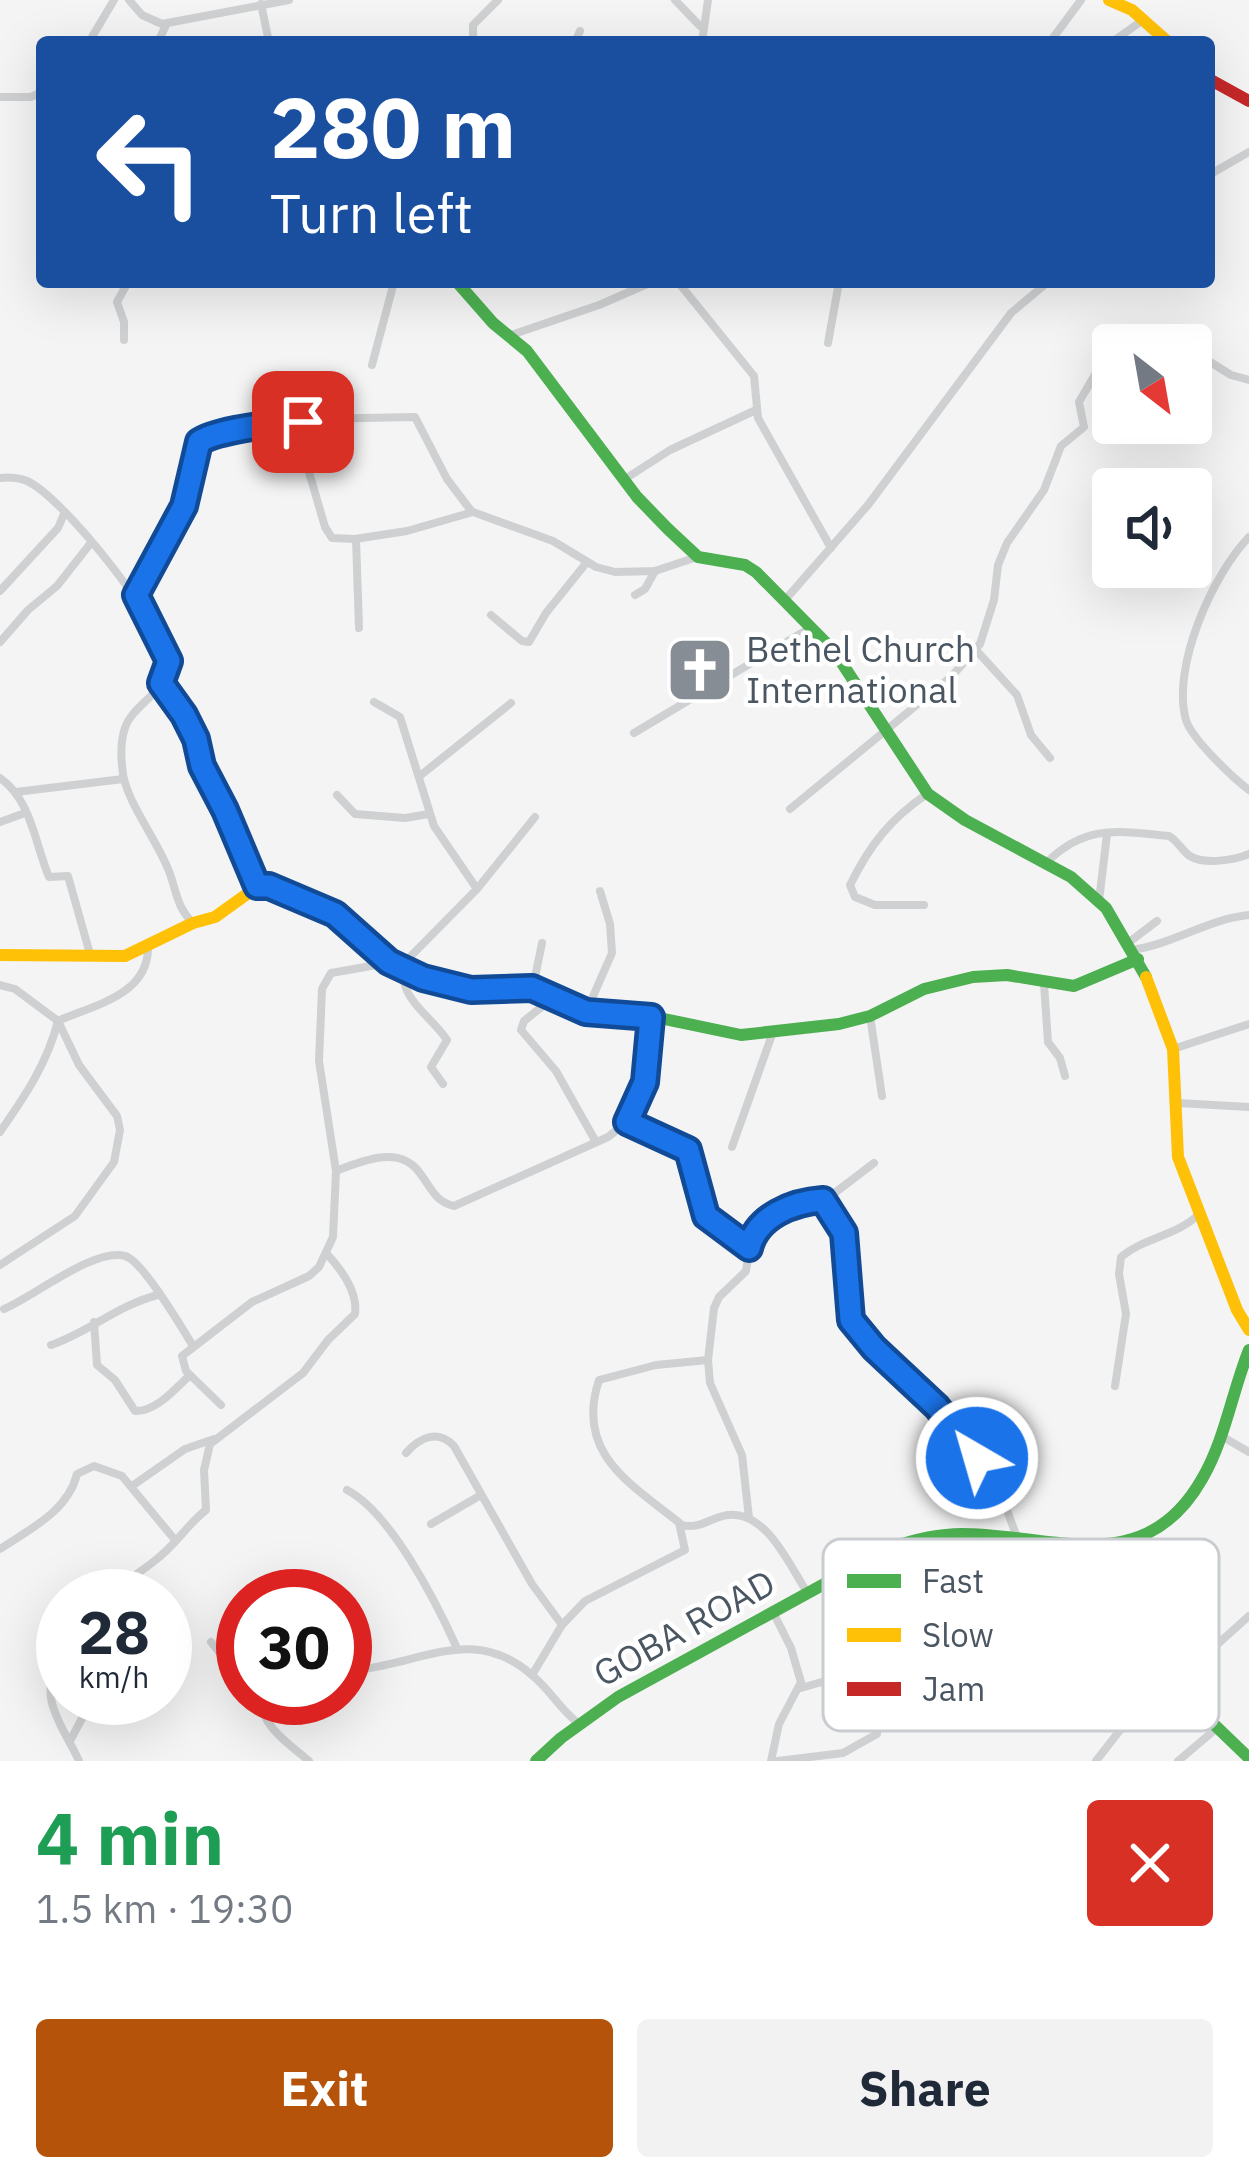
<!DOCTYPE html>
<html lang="en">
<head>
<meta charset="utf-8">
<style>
	:root { --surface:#fff; --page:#f2f2f3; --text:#1f2937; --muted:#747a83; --accent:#b45309 }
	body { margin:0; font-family:"IBM Plex Sans",sans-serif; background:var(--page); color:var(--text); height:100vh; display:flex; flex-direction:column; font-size:45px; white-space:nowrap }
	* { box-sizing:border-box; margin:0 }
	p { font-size:39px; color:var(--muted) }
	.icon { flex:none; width:66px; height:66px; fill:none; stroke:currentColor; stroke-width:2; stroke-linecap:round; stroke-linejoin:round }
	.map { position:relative; height:1761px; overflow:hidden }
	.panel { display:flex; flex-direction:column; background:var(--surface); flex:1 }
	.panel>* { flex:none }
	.hud { position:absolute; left:36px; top:36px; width:1179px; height:252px; border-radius:12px; box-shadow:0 12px 48px #0002; background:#1a4fa0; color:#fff; overflow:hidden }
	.needle { width:78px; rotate:149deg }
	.controls { position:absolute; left:1092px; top:324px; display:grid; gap:24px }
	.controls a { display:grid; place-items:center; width:120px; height:120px; border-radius:12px; background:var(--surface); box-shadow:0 12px 48px #0002; font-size:60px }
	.speed { position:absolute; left:36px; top:1569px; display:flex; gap:24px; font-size:60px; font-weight:700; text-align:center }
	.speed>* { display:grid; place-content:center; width:156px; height:156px; border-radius:50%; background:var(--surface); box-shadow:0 12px 48px #0002; line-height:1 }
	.speed small { font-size:30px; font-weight:400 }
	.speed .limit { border:18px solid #d22; background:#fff; color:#111 }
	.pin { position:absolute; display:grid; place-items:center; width:102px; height:102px; color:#fff; margin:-51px; border-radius:24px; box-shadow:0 6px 18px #0006 }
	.me { position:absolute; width:132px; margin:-66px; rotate:322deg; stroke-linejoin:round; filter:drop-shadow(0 0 9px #0008) }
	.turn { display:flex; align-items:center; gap:42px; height:252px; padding:0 36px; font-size:54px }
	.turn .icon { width:156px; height:156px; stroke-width:2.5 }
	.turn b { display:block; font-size:84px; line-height:102px }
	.round { display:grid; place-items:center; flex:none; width:126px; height:126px; border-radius:12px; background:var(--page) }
	.headline { display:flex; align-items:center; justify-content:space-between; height:204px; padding:0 36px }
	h1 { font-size:72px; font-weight:700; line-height:90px; color:#1e9e55 }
	.action { display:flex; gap:24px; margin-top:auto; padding:24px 36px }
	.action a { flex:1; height:138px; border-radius:12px; background:var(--accent); color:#fff; font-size:48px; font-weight:700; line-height:138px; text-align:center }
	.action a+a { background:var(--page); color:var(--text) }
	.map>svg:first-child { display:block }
</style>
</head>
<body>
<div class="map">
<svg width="1249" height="1761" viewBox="0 0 1249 1761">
	<rect width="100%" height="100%" fill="#f4f4f4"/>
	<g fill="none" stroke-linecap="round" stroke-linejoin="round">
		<g stroke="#ced0d2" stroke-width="8">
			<path d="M129,0L142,15L162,24L289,0"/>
			<path d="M675,0L700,26"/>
			<path d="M261,4L269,42"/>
			<path d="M89,42L114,0"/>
			<path d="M158,42L166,25"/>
			<path d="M473,42V25L498,0"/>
			<path d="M575,42L580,31"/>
			<path d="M702,42L708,0"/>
			<path d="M1050,42L1081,0"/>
			<path d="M1112,42L1143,20"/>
			<path d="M0,97H31L42,92"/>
			<path d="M1209,175L1249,152"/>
			<path d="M678,282L754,376L758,418L831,548"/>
			<path d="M511,335L599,305L652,282"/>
			<path d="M124,340V322L117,302L128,282"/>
			<path d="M828,343L839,282"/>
			<path d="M1191,350L1231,375L1249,380"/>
			<path d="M372,365L394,282"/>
			<path d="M293,427L313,419L415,417L447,479L472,512"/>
			<path d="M0,478C9,477 19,478 27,481C63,497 161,621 168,660C173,689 132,704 125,728C120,742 121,760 123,774C128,805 159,842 170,874C177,894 177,907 193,923"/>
			<path d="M625,479L670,450L756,410"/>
			<path d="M1249,537C1213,574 1171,667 1186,720C1191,738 1233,778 1249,790"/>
			<path d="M356,539L359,628"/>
			<path d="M0,591L58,528L64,514"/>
			<path d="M136,595L184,506L199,442L206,436C232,431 276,415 297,431L325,527L332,538L355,539L407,531L473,512L553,541L596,567L615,572L655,571L697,557"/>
			<path d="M635,595L645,589L655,571"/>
			<path d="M785,600L868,505L1011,313L1048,282"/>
			<path d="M491,615L522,641L529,642L546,613L587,562"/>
			<path d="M0,642L28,610L57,586L90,544"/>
			<path d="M976,650L1017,695L1031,735L1050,758"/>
			<path d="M161,683L184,715L196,739L202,766L225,810L257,887"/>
			<path d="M374,702L400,717L434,826L477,889L406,961C394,997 429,1013 447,1040L431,1067L443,1084"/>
			<path d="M634,733L810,628"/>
			<path d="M421,775L511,703"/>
			<path d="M0,778C31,799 35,844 49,877L68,876L90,954"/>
			<path d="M16,792L123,779"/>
			<path d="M337,795L355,814L405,818L429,814"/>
			<path d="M790,809L952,676L980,644L994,600L998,565L1007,543L1044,490L1061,446L1084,427L1079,402L1111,347L1123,338L1173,345"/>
			<path d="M0,822L25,813"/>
			<path d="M1047,862C1086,824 1117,831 1169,836C1178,841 1182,851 1190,856C1204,865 1236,860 1249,854"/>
			<path d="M477,889L535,817"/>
			<path d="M1099,901L1107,834"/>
			<path d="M924,905H875L855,897L850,885C870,845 890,819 927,794"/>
			<path d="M1128,943L1157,921"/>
			<path d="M1132,950C1174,944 1208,919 1249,915"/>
			<path d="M1044,984L1048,1042L1060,1058L1065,1076"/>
			<path d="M0,985L15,989L58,1021L79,1065L117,1116L120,1130L114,1162L75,1216L0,1265"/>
			<path d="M533,987L542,943"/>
			<path d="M553,998L524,1021L521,1030L556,1071L596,1142"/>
			<path d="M587,1010L612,953L610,924L600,891"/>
			<path d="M870,1016L882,1096"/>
			<path d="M1173,1049L1249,1024"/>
			<path d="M1177,1103L1249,1107"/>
			<path d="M628,1123L653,1137L685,1147L706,1216L749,1248"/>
			<path d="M0,1132C25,1096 47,1064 58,1021C94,1005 148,995 148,948"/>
			<path d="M732,1147L773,1032"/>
			<path d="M336,1171C361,1161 399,1145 419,1172C431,1187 434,1201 454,1206L608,1137L627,1122L636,1109L645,1082L651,1017"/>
			<path d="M823,1200L844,1233L852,1320L874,1348L937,1407L997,1483L1018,1540"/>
			<path d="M4,1309C33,1297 95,1247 125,1256C142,1260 182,1328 193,1346"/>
			<path d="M94,1322L97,1365L115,1380L135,1411C156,1412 175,1389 190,1375"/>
			<path d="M51,1345C89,1332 118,1305 158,1295"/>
			<path d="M708,1360L656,1365L599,1380C574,1455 633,1485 682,1525C699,1530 711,1517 728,1515C767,1511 789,1565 807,1592"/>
			<path d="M1115,1386L1126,1314L1119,1274L1121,1257C1145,1237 1177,1236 1199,1214"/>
			<path d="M221,1405L186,1371L182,1356L252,1302L309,1276L319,1267L333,1237L336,1171L319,1061L322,989L331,973L388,963"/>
			<path d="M1223,1437L1249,1452"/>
			<path d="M406,1453C420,1437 438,1429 454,1446L532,1584L562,1625"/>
			<path d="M132,1486L185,1449L214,1439"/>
			<path d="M347,1490C391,1513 436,1602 456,1646"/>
			<path d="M749,1518L742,1455L710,1383L708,1360L714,1308L719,1297L746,1271L751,1239L762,1224L801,1202L828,1198L874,1163"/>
			<path d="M431,1524L481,1495"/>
			<path d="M0,1549C30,1529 68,1511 77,1474L94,1466L122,1476L175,1540"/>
			<path d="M302,1588L311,1596"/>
			<path d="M114,1596C126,1579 143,1571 158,1558C176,1544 188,1524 206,1510L204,1470L210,1444L303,1373L328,1340L355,1314C358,1292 341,1269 326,1253"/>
			<path d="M211,1642L232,1668L243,1674"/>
			<path d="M345,1649L355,1664L363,1669C426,1661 476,1625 533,1676C550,1690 560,1709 578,1723"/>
			<path d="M63,1667C32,1691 67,1733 79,1761"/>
			<path d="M532,1675L562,1625L585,1601L685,1550L679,1523"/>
			<path d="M801,1688L925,1652"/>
			<path d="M129,1698L145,1703"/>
			<path d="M259,1698C263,1728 288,1743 309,1761"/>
			<path d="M926,1714L961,1708L977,1697L974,1535"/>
			<path d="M71,1739L86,1711L115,1698"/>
			<path d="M771,1761L779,1724L801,1682L791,1648L773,1612"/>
			<path d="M778,1761L843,1753L877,1734L870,1667"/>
			<path d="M1096,1761L1152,1689L1201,1659L1249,1616"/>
			<path d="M1178,1761L1217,1728"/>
		</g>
		<g stroke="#4caf50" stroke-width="12">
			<path d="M457,282L493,323L527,351L637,497L668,529L698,557L745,565L756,572L834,651L928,794L965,820L1071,877L1106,908L1146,977"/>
			<path d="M362,935L390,962L423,978L471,990L533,988L586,1012L640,1014L741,1035L839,1024L870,1016L924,989L973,977L1007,975L1074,986L1138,959"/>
			<path d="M1120,1546L1166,1667L1198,1709L1249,1758"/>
			<path d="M536,1761L561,1738L618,1697L890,1548C913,1540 937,1534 962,1534C1052,1534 1144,1581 1202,1479C1225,1440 1232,1392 1249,1350"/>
		</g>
		<g stroke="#ffc107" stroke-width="12">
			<path d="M1109,0L1132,10L1168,42"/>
			<path d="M0,955L125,956L193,923L215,917L257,887L269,885L348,922L362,935"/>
			<path d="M1146,977L1173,1049L1178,1157L1237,1310L1249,1330"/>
		</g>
		<path stroke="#c62828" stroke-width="12" d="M1209,79L1249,101"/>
	</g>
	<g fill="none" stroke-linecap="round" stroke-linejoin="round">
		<defs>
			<path id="route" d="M303,422C290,429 289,422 275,424C256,426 213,432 199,442L184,506L136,595L169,661L161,683L184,715L196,739L202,766L225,810L257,886H269L335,914L389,962L423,978L471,990L532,988L586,1012L651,1017L645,1082L627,1122L688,1150L706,1216L749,1248C757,1216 793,1202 823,1200L844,1233L851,1320L874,1348L937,1407L977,1458"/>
		</defs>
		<use href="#route" stroke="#114b97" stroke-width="30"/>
		<use href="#route" stroke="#1a73e8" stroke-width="21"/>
	</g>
	<defs>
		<symbol id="church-square" viewBox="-11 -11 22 22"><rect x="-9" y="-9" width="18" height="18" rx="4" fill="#868d94" stroke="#fff"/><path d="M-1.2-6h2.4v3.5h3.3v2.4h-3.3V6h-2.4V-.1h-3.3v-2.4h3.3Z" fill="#fff"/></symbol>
	</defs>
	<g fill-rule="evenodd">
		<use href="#church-square" x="662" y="632" width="76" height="76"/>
	</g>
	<g text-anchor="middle" stroke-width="9" stroke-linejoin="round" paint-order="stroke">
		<g font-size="36" fill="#4a5661" stroke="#fff" text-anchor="start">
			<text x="746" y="662">Bethel Church<tspan x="746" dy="41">International</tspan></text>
		</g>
		<g font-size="36" fill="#4a5661" stroke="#fff">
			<text transform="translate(684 1628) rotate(-29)" y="13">GOBA ROAD</text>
		</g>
	</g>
	<rect x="823" y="1539" width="396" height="192" rx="18" fill="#fff" stroke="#c9ccd0" stroke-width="3"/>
	<rect x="847" y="1574" width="54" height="14" fill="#4caf50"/>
	<rect x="847" y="1628" width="54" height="14" fill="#ffc107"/>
	<rect x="847" y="1682" width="54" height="14" fill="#c62828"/>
	<g font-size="33" fill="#4a5661">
		<text x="922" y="1593">Fast</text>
		<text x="922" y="1647">Slow</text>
		<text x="922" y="1701">Jam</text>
	</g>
</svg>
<div class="controls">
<a><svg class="needle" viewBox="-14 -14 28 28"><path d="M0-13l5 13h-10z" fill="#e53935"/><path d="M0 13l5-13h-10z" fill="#747a83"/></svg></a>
<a><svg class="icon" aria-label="sound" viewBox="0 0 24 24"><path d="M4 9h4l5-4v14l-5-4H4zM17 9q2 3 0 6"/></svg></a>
</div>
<div class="speed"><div>28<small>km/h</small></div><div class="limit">30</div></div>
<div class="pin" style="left:303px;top:422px;background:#d93025"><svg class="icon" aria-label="arrive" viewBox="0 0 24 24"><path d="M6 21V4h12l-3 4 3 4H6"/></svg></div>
<svg class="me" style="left:977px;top:1458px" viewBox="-20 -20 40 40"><circle r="17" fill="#1a73e8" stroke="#fff" stroke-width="3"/><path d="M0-11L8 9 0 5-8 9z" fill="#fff"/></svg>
<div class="hud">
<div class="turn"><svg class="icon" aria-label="left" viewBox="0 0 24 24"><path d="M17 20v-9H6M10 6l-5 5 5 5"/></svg><div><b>280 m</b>Turn left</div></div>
</div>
</div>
<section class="panel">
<div class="headline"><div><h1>4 min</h1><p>1.5 km · 19:30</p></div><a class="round" style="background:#d93025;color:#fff"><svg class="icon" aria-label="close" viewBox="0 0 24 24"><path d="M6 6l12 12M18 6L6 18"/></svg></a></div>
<div class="action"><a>Exit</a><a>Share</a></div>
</section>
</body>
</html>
